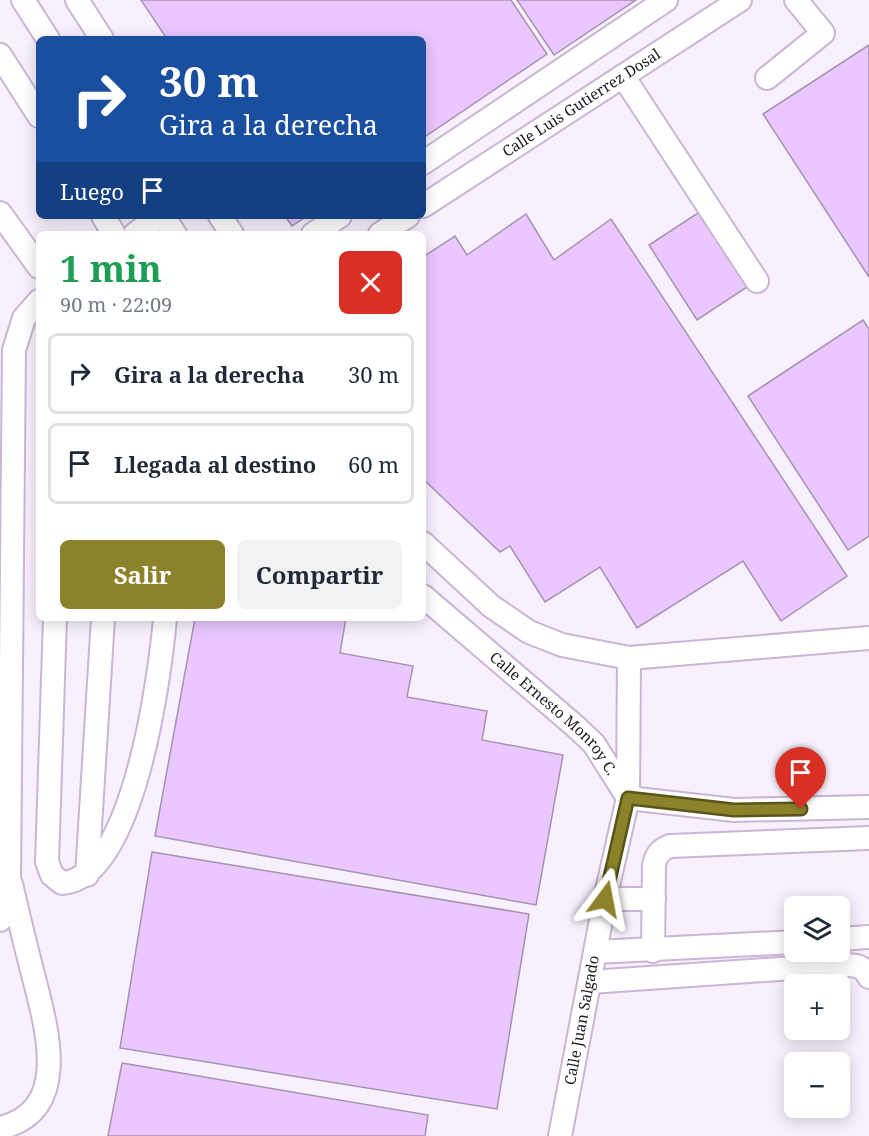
<!DOCTYPE html>
<html lang="es">
<head>
<meta charset="utf-8">
<style>
	:root { --surface:#fff; --page:#f2f2f3; --text:#1f2937; --muted:#747a83; --line:#e0e1e3; --accent:#8c8229 }
	body { margin:0; font-family:"Noto Serif",serif; background:var(--page); color:var(--text); height:100vh; display:flex; flex-direction:column; font-size:22px; white-space:nowrap }
	* { box-sizing:border-box; margin:0 }
	p { font-size:20px; color:var(--muted) }
	.icon { flex:none; width:33px; height:33px; fill:none; stroke:currentColor; stroke-width:2; stroke-linecap:round; stroke-linejoin:round }
	.map { position:relative; flex:1; overflow:hidden }
	.sheet { position:absolute; left:36px; top:231px; width:390px; height:390px; display:flex; flex-direction:column; background:var(--surface); border-radius:9px; box-shadow:0 3px 15px #0003 }
	.sheet>* { flex:none }
	.guide { position:absolute; left:36px; top:36px; width:390px; height:183px; border-radius:9px; box-shadow:0 3px 15px #0003; background:#1a4fa0; color:#fff; overflow:hidden }
	.buttons { position:absolute; left:784px; top:896px; display:grid; gap:12px }
	.buttons a { display:grid; place-items:center; width:66px; height:66px; border-radius:9px; background:var(--surface); box-shadow:0 3px 15px #0003; font-size:30px }
	.pin { position:absolute; display:grid; place-items:center; width:51px; height:51px; color:#fff; margin:-62px -26px; border-radius:50% 50% 50% 0; rotate:-45deg; box-shadow:0 0 6px #0007 }
	.pin .icon { rotate:45deg }
	.me { position:absolute; width:66px; margin:-33px; rotate:13deg; stroke-linejoin:round; filter:drop-shadow(0 0 4px #0008) }
	.turn { display:flex; align-items:center; gap:21px; height:126px; padding:0 24px; font-size:27px }
	.turn .icon { width:78px; height:78px; stroke-width:2.5 }
	.turn b { display:block; font-size:42px; line-height:51px }
	.then { display:flex; align-items:center; height:57px; padding:0 24px; background:#0003; gap:12px; font-size:22px }
	.round { display:grid; place-items:center; flex:none; width:63px; height:63px; border-radius:9px; background:var(--page) }
	.overview { display:flex; align-items:center; justify-content:space-between; height:102px; padding:0 24px }
	h1 { font-size:36px; font-weight:700; line-height:45px; color:#1e9e55 }
	.action { display:flex; gap:12px; margin-top:auto; padding:12px 24px }
	.action a { flex:1; height:69px; border-radius:9px; background:var(--accent); color:#fff; font-size:24px; font-weight:700; line-height:69px; text-align:center }
	.action a+a { background:var(--page); color:var(--text) }
	ul { padding:0; list-style:none }
	li { display:flex; align-items:center; gap:18px; height:81px; margin:0 12px 9px; padding:0 12px; border:3px solid var(--line); border-radius:9px }
	li div { flex:1 }
	li b { display:block; font-size:22px }
	li em { font-style:normal }
	.map>svg:first-child { display:block }
</style>
</head>
<body>
<div class="map">
<svg width="869" height="1136" viewBox="0 0 869 1136">
	<rect width="100%" height="100%" fill="#f8f1fd"/>
	<g fill="#eac7ff" stroke="#a593b0" stroke-width="1.5">
		<path d="M141,0H511L547,54L423,138V39H167Z"/>
		<path d="M517,0H636L554,55Z"/>
		<path d="M869,45V277L763,114Z"/>
		<path d="M701,211L750,285L697,320L649,245Z"/>
		<path d="M526,214L554,260L611,219L847,576L781,621L743,561L637,628L600,567L545,602L510,546L500,552L423,479V257L455,236L467,255Z"/>
		<path d="M285,216H307L292,226Z"/>
		<path d="M863,320L869,329V536L848,550L748,396Z"/>
		<path d="M195,618H346L340,653L413,666L407,697L487,711L482,740L563,755L536,905L155,836Z"/>
		<path d="M152,852L529,914L497,1109L120,1048Z"/>
		<path d="M122,1063L428,1115L425,1136H108Z"/>
	</g>
	<g fill="none" stroke-linecap="round" stroke-linejoin="round">
		<defs>
			<g id="minor">
				<path d="M23,0L48,39"/>
				<path d="M77,0L102,39"/>
				<path d="M0,55L39,116"/>
				<path d="M623,76L757,281"/>
				<path d="M767,78L823,33L796,0"/>
				<path d="M423,163L666,0"/>
				<path id="s1" d="M423,206L740,0"/>
				<path d="M0,213L39,267"/>
				<path d="M103,216L114,234"/>
				<path d="M163,216L175,234"/>
				<path d="M220,216L232,234"/>
				<path d="M135,234L160,216"/>
				<path d="M313,234L340,216"/>
				<path d="M380,234L408,216"/>
				<path d="M423,543L491,606L529,632L562,645L629,658L869,638"/>
				<path id="s2" d="M423,596L575,726L594,744L628,798"/>
				<path d="M55,618L47,862L52,875L62,883C134,879 160,675 165,618"/>
				<path d="M628,798L734,810L869,807"/>
				<path d="M87,875L103,618"/>
				<path d="M605,899H654"/>
				<path d="M0,920L9,877L14,350L24,318L39,301"/>
				<path d="M840,939L869,937"/>
				<path d="M653,951L654,865C656,855 660,850 670,846L869,838"/>
				<path d="M595,952L795,942"/>
				<path d="M590,982L837,965C851,965 862,963 869,977"/>
				<path d="M0,1128C73,1111 46,1026 33,974C25,944 18,914 11,884"/>
				<path id="s3" d="M560,1136L605,899L628,798L629,658"/>
			</g>
		</defs>
		<use href="#minor" stroke="#c9b6d5" stroke-width="26"/>
		<use href="#minor" stroke="#fff" stroke-width="22"/>
	</g>
	<g fill="none" stroke-linecap="round" stroke-linejoin="round">
		<defs>
			<path id="route" d="M605,899L628,798L734,810L801,809"/>
		</defs>
		<use href="#route" stroke="#5b541b" stroke-width="15"/>
		<use href="#route" stroke="#8c8229" stroke-width="10"/>
	</g>
	<g text-anchor="middle" stroke-width="4.5" stroke-linejoin="round" paint-order="stroke">
		<g font-size="15" fill="#201a25" stroke="#fff">
			<text dy="5" stroke="none"><textPath href="#s1" startOffset="189">Calle Luis Gutierrez Dosal</textPath></text>
			<text dy="5" stroke="none"><textPath href="#s2" startOffset="176">Calle Ernesto Monroy C.</textPath></text>
			<text dy="5" stroke="none"><textPath href="#s3" startOffset="118">Calle Juan Salgado</textPath></text>
		</g>
	</g>
</svg>
<div class="buttons">
<a><svg class="icon" aria-label="layers" viewBox="0 0 24 24"><path d="M12 4l9 5-9 5-9-5zM3 14l9 5 9-5"/></svg></a>
<a>+</a>
<a>−</a>
</div>
<div class="pin" style="left:801px;top:809px;background:#d93025"><svg class="icon" aria-label="arrive" viewBox="0 0 24 24"><path d="M6 21V4h12l-3 4 3 4H6"/></svg></div>
<svg class="me" style="left:605px;top:899px" viewBox="-20 -20 40 40"><path d="M0-17L14 15 0 8-14 15z" fill="#8c8229" stroke="#fff" stroke-width="4"/></svg>
<div class="guide">
<div class="turn"><svg class="icon" aria-label="right" viewBox="0 0 24 24"><path d="M7 20v-9h11M14 6l5 5-5 5"/></svg><div><b>30 m</b>Gira a la derecha</div></div>
<div class="then">Luego<svg class="icon" aria-label="arrive" viewBox="0 0 24 24"><path d="M6 21V4h12l-3 4 3 4H6"/></svg></div>
</div>
<section class="sheet">
<div class="overview"><div><h1>1 min</h1><p>90 m · 22:09</p></div><a class="round" style="background:#d93025;color:#fff"><svg class="icon" aria-label="close" viewBox="0 0 24 24"><path d="M6 6l12 12M18 6L6 18"/></svg></a></div>
<ul>
<li><svg class="icon" aria-label="right" viewBox="0 0 24 24"><path d="M7 20v-9h11M14 6l5 5-5 5"/></svg><div><b>Gira a la derecha</b></div><em>30 m</em></li>
<li><svg class="icon" aria-label="arrive" viewBox="0 0 24 24"><path d="M6 21V4h12l-3 4 3 4H6"/></svg><div><b>Llegada al destino</b></div><em>60 m</em></li>
</ul>
<div class="action"><a>Salir</a><a>Compartir</a></div>
</section>
</div>
</body>
</html>
